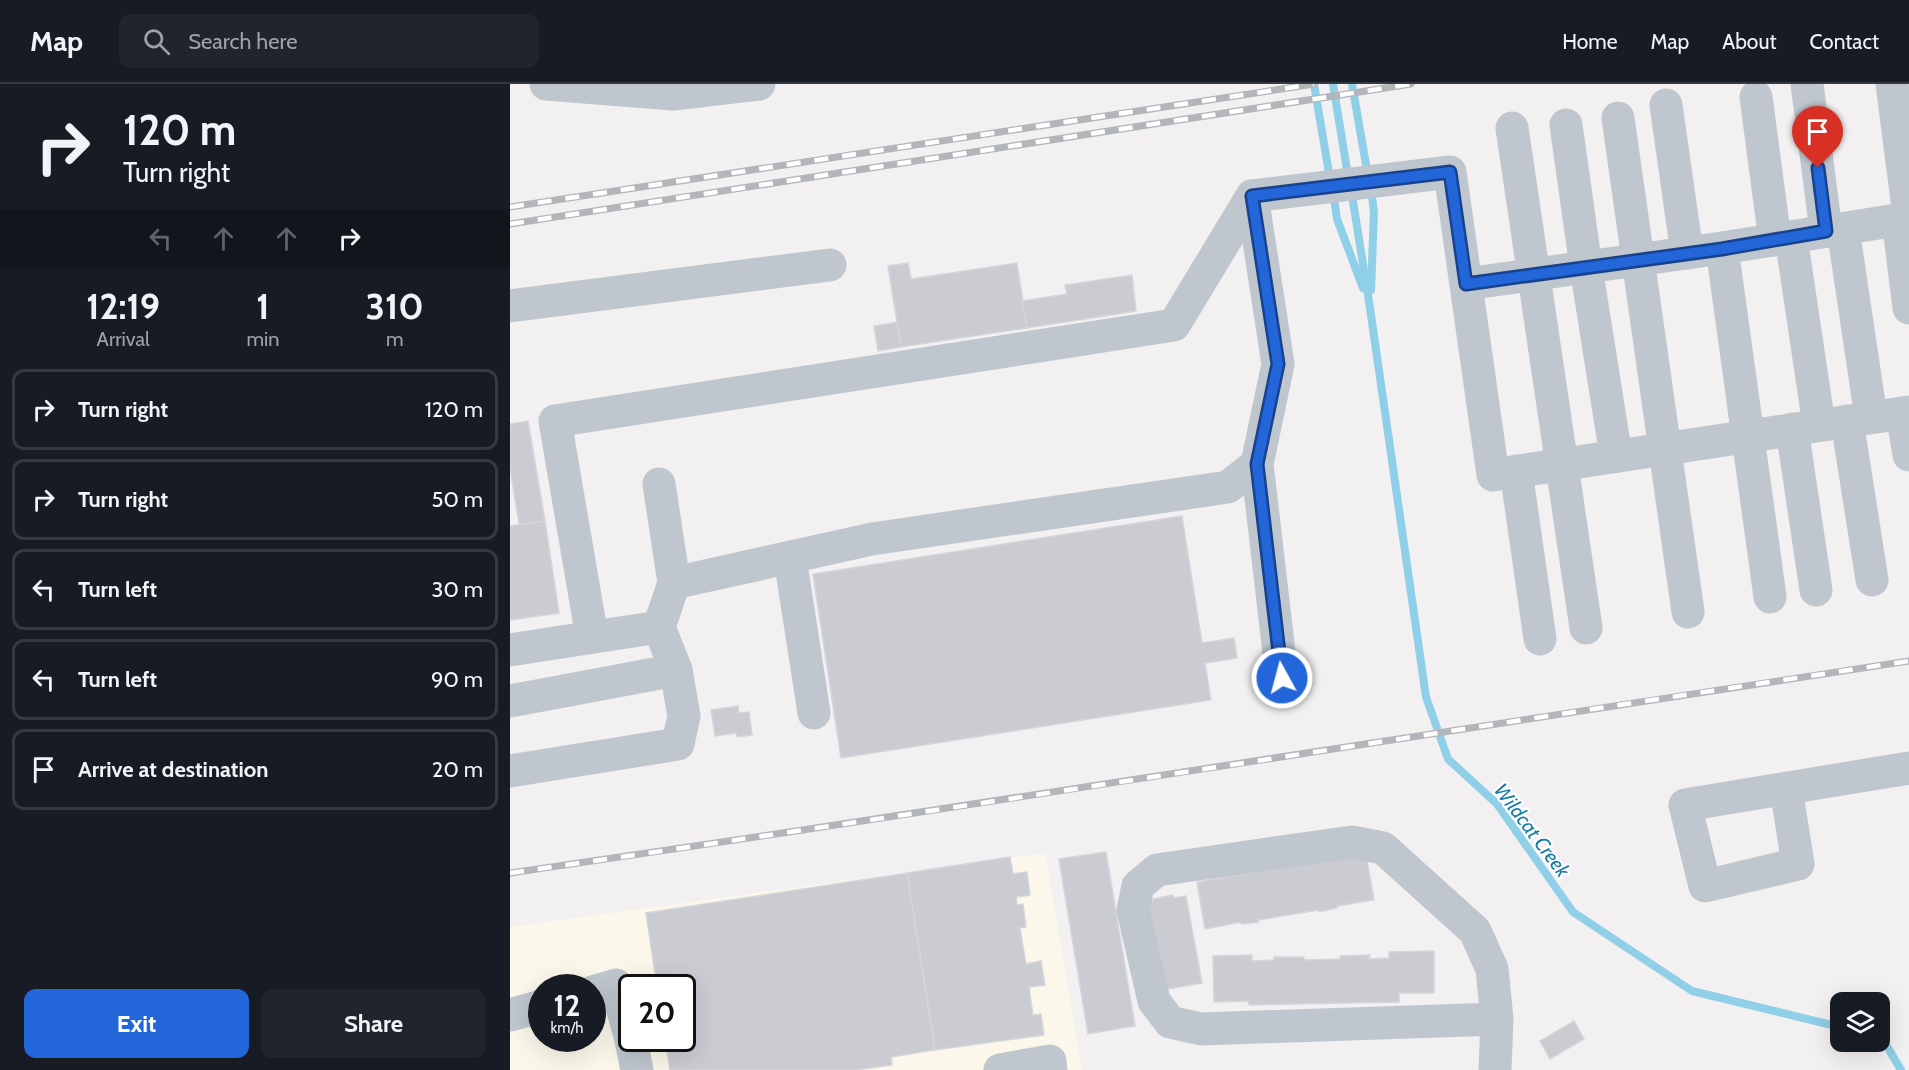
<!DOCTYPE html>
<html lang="en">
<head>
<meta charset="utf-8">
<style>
	:root { --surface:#171b24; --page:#20242c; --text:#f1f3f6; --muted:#9ea1a6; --line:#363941; --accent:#2366d9 }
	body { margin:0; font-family:Cabin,sans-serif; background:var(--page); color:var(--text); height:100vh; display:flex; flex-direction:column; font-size:22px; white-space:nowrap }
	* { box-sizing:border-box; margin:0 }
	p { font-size:20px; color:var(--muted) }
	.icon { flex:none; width:33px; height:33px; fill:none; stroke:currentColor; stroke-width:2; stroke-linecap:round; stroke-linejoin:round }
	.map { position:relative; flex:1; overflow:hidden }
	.drawer { display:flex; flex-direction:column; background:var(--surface); width:510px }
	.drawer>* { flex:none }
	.hud { background:#171b24; color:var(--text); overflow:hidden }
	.tools { position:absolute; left:1320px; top:908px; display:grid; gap:12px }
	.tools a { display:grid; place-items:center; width:60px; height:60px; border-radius:12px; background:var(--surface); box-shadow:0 6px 24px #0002; font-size:30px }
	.speed { position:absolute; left:18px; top:890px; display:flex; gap:12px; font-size:30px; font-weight:700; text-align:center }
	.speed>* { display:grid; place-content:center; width:78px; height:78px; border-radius:50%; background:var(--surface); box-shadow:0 6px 24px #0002; line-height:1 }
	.speed small { font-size:15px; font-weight:400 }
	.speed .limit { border:3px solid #111; border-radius:9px; background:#fff; color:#111 }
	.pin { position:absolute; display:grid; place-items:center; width:51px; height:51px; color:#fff; margin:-62px -26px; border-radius:50% 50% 50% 0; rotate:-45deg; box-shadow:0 0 6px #0007 }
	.pin .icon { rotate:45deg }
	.me { position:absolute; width:66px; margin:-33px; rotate:353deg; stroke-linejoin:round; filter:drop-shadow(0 0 4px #0008) }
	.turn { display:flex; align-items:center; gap:21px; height:126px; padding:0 24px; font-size:27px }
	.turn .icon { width:78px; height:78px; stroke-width:2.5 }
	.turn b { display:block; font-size:42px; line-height:51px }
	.lanes { display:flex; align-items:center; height:57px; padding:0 24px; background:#0003; justify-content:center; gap:30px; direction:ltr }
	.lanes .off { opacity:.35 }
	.eta { display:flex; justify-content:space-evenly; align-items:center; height:102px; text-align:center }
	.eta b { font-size:36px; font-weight:800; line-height:42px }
	.primary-button { display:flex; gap:12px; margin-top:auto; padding:12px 24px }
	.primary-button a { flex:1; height:69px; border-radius:12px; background:var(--accent); color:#fff; font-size:24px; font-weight:800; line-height:69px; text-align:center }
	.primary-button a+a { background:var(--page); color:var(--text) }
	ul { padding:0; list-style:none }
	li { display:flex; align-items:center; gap:18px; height:81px; margin:0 12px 9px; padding:0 12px; border:3px solid var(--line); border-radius:12px }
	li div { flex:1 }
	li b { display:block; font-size:22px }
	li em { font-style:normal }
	header { display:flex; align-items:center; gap:36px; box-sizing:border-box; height:84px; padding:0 30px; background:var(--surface); border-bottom:2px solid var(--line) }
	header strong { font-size:28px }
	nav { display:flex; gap:33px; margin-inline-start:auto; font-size:21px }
	.search { width:420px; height:54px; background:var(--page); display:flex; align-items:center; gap:15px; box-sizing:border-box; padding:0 21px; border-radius:12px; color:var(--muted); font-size:22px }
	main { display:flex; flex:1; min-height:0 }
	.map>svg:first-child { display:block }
</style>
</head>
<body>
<header>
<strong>Map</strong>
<div class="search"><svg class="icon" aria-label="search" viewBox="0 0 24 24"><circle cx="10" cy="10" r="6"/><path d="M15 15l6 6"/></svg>Search here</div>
<nav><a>Home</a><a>Map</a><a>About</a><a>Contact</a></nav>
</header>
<main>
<section class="drawer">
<div class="hud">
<div class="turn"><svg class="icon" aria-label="right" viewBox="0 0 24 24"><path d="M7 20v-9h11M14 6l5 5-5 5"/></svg><div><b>120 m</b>Turn right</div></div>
<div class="lanes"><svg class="icon off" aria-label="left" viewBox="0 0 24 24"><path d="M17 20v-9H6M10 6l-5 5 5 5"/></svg><svg class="icon off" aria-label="ahead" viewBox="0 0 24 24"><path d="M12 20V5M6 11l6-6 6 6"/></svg><svg class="icon off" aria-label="ahead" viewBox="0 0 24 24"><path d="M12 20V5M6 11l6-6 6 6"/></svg><svg class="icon" aria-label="right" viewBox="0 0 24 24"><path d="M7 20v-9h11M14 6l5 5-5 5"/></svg></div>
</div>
<div class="eta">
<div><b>12:19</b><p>Arrival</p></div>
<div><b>1</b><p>min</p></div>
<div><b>310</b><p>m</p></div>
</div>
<ul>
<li><svg class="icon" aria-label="right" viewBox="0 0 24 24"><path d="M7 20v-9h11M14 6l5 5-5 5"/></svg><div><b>Turn right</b></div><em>120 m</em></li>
<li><svg class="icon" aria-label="right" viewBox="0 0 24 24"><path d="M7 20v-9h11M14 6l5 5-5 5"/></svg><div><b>Turn right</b></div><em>50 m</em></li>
<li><svg class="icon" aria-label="left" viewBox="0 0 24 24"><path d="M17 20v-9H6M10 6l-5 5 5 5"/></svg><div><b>Turn left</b></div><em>30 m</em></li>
<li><svg class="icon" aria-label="left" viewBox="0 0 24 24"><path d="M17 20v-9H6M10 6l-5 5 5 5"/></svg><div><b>Turn left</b></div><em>90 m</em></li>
<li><svg class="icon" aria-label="arrive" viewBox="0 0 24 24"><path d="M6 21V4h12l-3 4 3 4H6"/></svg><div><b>Arrive at destination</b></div><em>20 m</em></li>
</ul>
<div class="primary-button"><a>Exit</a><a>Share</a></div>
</section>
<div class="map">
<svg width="1399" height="986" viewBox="0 0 1399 986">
	<rect width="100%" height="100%" fill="#f2f0f0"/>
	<path fill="#fbf8eb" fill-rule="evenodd" d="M535,769L572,986H0V843ZM32,903H82V954H32ZM122,903H172V954H122Z"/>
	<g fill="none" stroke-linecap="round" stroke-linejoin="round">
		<g stroke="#90cfe8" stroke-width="8">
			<path d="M804,0L820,95"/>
			<path d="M823,0L838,92"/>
			<path d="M842,0L858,92"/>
			<path d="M841,105L860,224L916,613L938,675L987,720L1063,828L1182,907L1330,943"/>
			<path d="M861,105L864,128L861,206"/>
			<path d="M823,108L827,135L853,204"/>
			<path d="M1370,952H1371L1391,986"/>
		</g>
	</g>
	<g fill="#caccd2" stroke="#d4d6db" stroke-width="1.5">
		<path d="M398,179L401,195L507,179L517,244L391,263L378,182Z"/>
		<path d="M622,191L626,227L517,244L512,217L557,210L555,201Z"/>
		<path d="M387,238L391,263L368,267L364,242Z"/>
		<path d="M18,337L35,437L9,440L0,384V340Z"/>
		<path d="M672,432L692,559L724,554L727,574L695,579L701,616L331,674L303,490Z"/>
		<path d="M35,437L49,529L0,536V442Z"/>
		<path d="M228,622L229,629L239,628L242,651L227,653L226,649L205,652L201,626Z"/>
		<path d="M596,768L625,942L578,950L549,775Z"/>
		<path d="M856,770L864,816L827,822V824L809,828L808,826L748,836L749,838L731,840V838L695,845L687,798Z"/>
		<path d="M500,773L503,790L517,788L520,811L506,813L507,821L513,820L516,843L510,844L516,880L531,877L535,901L519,903L523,931L531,930L534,951L425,966L397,789Z"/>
		<path d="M397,789L425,966L381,973L382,981L345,986H160L155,954H172V903H147L136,829Z"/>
		<path d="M663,811L664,814L676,812L692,899L647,907L632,819L642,818V815Z"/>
		<path d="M924,867V909H889V918L739,921L738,917L704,918L703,872L742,871V877L764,876V873H794V876L830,875V872L860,871L859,875L879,874V868Z"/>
		<path d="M1064,937L1074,955L1040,975L1030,957Z"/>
	</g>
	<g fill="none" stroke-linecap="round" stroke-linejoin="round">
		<g stroke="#bfc6ce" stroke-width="33">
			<path d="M36,0L163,10L249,0"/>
			<path d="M1297,0L1316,147"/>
			<path d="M1382,0L1399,132"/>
			<path d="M1246,13L1265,156"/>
			<path d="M1156,21L1177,169"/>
			<path d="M1108,34L1178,528"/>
			<path d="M1056,41L1076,183L1106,372"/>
			<path d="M1002,44L1076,544"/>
			<path d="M1388,136L1399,224"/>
			<path d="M1333,145L1361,333"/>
			<path d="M1281,153L1309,341"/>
			<path d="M1212,164L1260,513"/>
			<path d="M956,200L1212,164L1399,134"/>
			<path d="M0,222L320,181"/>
			<path d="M1392,329L1399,371"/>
			<path d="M1337,337L1362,496"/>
			<path d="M1282,345L1306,506"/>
			<path d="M747,380L772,594"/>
			<path d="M1006,387L1030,555"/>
			<path d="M149,400L164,499"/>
			<path d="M280,474L304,629"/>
			<path d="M82,553L45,337L664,241L742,112L940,88L983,391L1399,328"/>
			<path d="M0,566L149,543L164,499L362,455L718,403L747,380L768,280L742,112"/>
			<path d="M0,617L166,586"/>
			<path d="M0,687L168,660L174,632L166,586L149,543"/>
			<path d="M1276,704L1288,780L1195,802L1175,721L1399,684"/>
			<path d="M82,908L106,901L121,956L127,986"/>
			<path d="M0,931L32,922"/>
			<path d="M490,986L540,977L541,986"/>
			<path d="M985,986L987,935L982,885L965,847L873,764L842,758L647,786L628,802L623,826L644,917L660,938L691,945L987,935"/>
		</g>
		<defs>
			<g id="rail">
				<path d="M0,123L804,0"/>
				<path d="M0,140L901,0"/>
				<path d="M0,789C467,722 933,647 1399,577"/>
			</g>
		</defs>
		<use href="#rail" stroke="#b2b5ba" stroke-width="7"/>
		<use href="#rail" stroke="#fff" stroke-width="4.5" stroke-dasharray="14" stroke-linecap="butt"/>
	</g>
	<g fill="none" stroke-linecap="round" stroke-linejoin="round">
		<defs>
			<path id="route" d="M772,594L747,380L768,280L742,112L940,88L956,200L1212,165L1316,147L1308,84"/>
		</defs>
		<use href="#route" stroke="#17428d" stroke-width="15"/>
		<use href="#route" stroke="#2366d9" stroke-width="10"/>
	</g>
	<g text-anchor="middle" stroke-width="4.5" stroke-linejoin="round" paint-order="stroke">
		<g font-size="20" font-style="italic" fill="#147ca4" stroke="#fff">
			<text transform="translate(1022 746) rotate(53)" y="7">Wildcat Creek</text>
		</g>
	</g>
</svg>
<div class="tools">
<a><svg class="icon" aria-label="layers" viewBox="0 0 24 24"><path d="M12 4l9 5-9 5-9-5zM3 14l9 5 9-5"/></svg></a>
</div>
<div class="speed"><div>12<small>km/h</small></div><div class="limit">20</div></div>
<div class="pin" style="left:1308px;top:84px;background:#d93025"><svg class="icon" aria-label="arrive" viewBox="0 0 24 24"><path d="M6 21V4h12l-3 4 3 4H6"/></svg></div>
<svg class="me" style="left:772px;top:594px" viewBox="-20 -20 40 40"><circle r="17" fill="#2366d9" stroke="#fff" stroke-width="3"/><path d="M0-11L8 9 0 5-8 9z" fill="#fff"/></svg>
</div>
</main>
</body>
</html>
